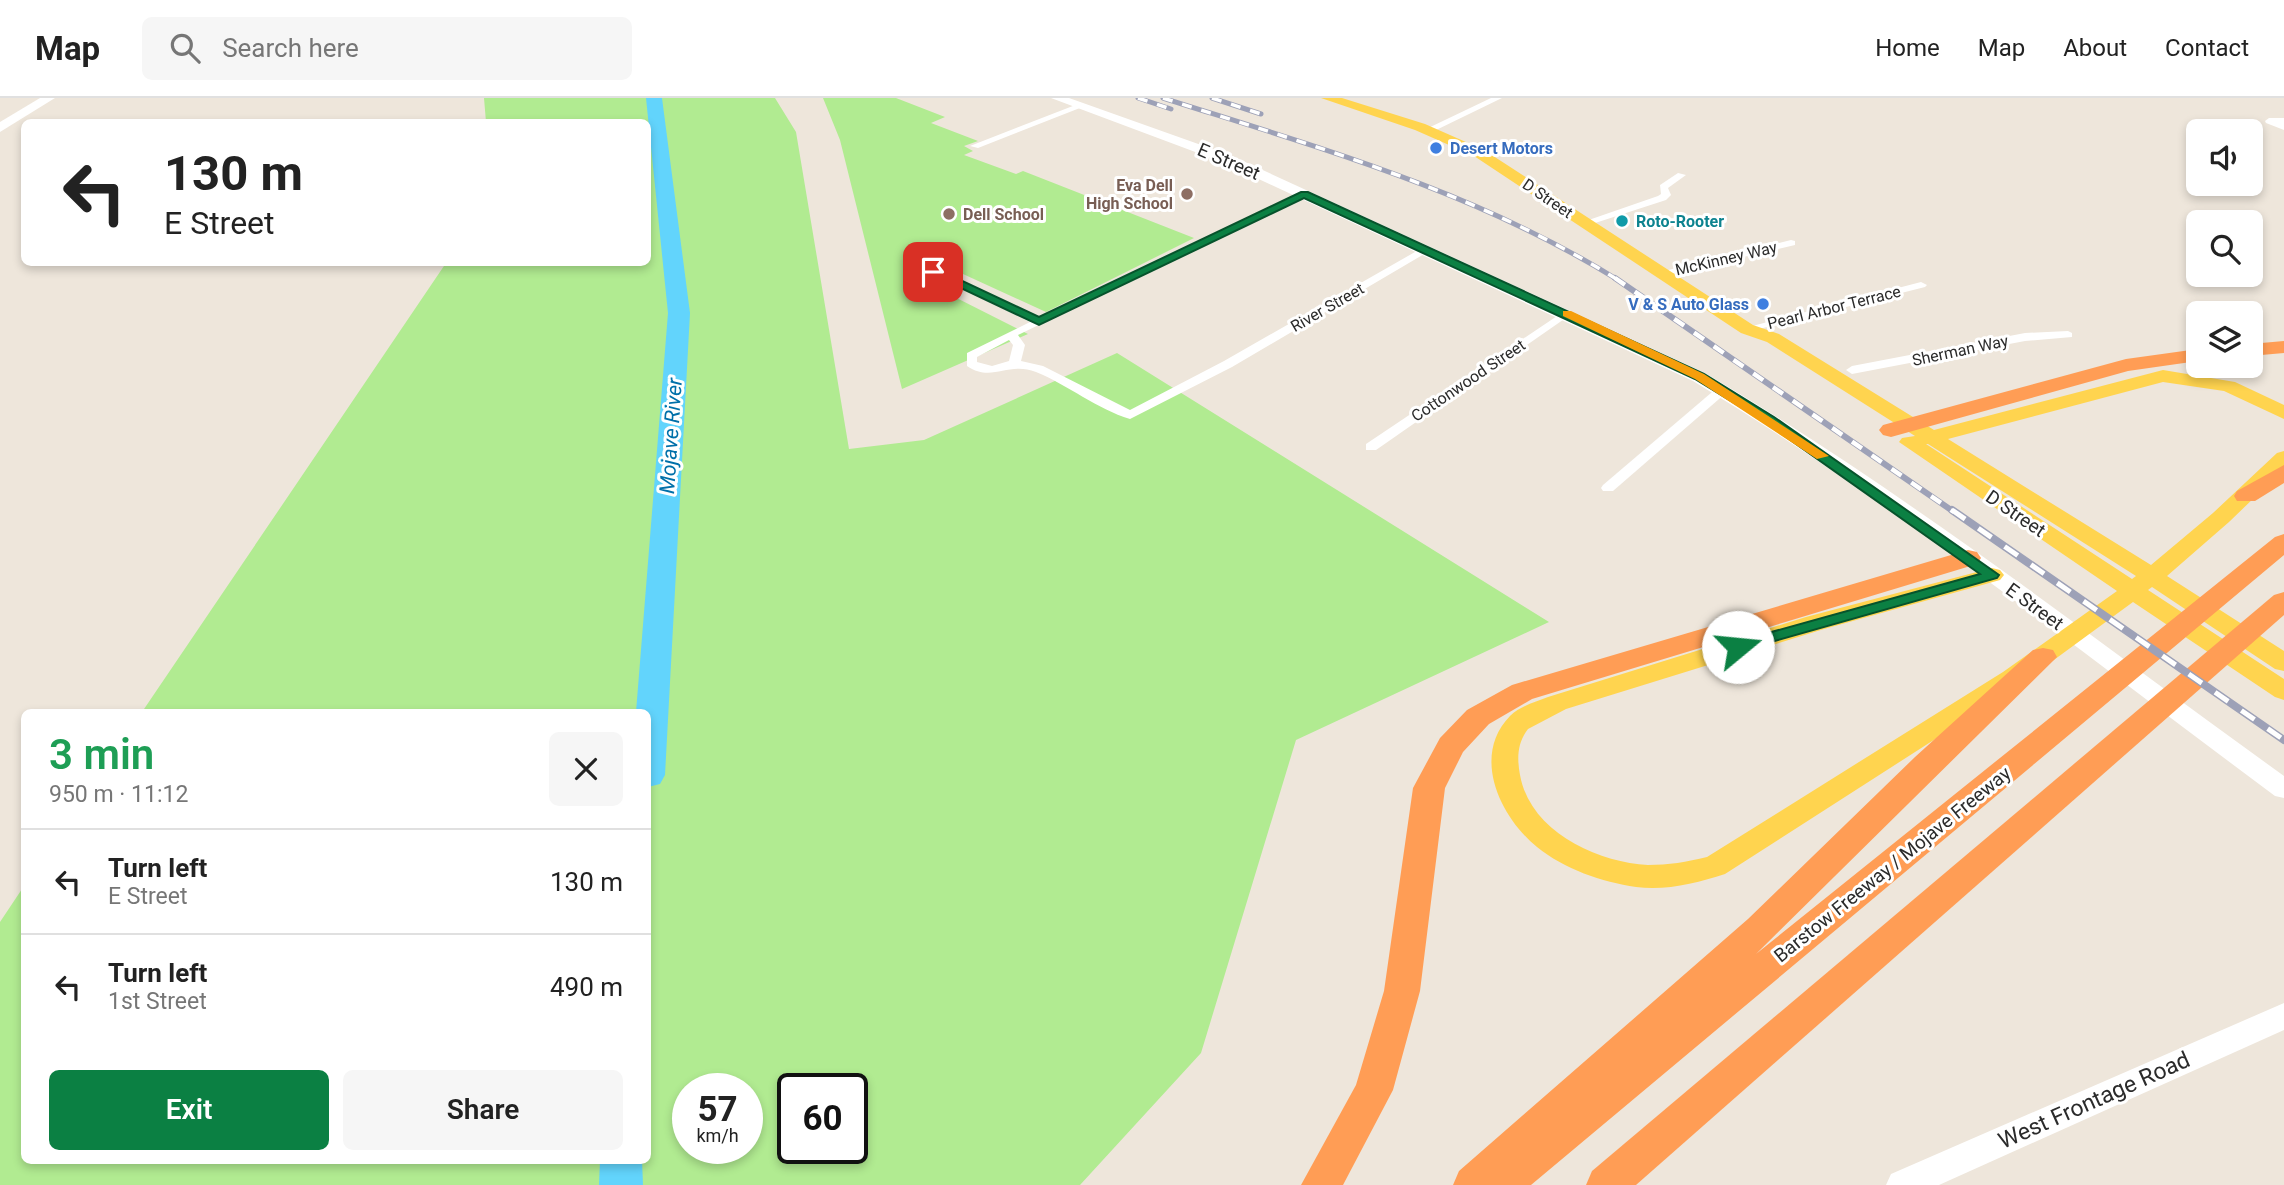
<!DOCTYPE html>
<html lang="en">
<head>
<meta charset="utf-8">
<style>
	:root { --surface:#fff; --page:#f6f6f6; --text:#222; --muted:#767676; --line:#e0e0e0; --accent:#0b8043 }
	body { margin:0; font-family:Roboto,sans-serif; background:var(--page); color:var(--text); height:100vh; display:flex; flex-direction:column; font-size:26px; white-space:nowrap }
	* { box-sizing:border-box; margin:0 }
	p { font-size:23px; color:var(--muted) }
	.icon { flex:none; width:38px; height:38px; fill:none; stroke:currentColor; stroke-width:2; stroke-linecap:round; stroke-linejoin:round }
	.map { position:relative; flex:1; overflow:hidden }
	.sheet { position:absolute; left:21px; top:611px; width:630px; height:455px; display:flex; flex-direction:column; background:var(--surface); border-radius:10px; box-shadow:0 4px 10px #0003 }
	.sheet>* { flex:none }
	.hud { position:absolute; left:21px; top:21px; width:630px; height:147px; border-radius:10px; box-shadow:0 4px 10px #0003; background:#fff; color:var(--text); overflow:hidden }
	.buttons { position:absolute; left:2186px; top:21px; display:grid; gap:14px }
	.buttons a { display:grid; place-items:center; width:77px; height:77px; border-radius:10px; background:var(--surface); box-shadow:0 4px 10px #0003; font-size:35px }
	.speed { position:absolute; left:672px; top:975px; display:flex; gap:14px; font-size:35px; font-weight:700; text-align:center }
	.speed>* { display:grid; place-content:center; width:91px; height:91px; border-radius:50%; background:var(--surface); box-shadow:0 4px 10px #0003; line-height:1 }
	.speed small { font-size:18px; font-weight:400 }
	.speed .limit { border:4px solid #111; border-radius:10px; background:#fff; color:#111 }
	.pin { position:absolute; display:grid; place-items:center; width:60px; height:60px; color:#fff; margin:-30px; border-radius:14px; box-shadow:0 4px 10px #0006 }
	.me { position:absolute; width:77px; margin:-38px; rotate:73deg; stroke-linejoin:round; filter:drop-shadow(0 0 5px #0008) }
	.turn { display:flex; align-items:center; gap:24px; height:147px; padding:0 28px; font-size:32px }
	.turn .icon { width:91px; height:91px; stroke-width:2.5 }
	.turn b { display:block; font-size:49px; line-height:60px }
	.round { display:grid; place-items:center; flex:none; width:74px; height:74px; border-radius:10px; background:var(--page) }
	.headline { display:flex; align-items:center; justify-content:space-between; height:119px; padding:0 28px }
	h1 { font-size:42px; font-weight:600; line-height:52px; color:#1e9e55 }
	.button { display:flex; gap:14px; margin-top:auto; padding:14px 28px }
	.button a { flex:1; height:80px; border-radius:10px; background:var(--accent); color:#fff; font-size:28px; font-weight:600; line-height:80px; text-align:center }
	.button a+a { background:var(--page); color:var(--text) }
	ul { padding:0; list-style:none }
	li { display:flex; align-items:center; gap:21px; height:105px; padding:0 28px; border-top:2px solid var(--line) }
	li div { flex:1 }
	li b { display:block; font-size:26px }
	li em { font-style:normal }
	header { display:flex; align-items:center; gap:42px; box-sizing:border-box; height:98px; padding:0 35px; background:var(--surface); border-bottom:2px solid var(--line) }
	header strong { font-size:33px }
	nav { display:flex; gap:38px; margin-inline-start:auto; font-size:24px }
	.search { width:490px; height:63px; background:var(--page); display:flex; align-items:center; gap:18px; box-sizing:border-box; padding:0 24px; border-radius:10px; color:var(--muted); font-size:26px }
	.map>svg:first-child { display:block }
</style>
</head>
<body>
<header>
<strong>Map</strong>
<div class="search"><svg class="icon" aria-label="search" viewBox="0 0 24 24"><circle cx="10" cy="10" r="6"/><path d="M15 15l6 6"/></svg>Search here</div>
<nav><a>Home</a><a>Map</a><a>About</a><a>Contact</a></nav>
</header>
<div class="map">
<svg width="2284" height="1087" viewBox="0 0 2284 1087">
	<rect width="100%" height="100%" fill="#eee6db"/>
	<g fill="#b1eb91" fill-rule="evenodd">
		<path d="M484,0H775L796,34L849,351L924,342L1117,255L1549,524L1296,642L1201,955L1080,1087H0V824L24,788V1062H648V614H142L446,165L648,164V24H486ZM688,990H747V1050H688ZM793,990H852V1050H793Z"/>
		<path d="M823,0H896L945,19L931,25L978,43L964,48L973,53L964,57L1016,76L1023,73L1194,140L1046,214L939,165L909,176L1028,236L902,291L840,42Z"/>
	</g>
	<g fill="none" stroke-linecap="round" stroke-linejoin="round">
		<g fill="#62d4fc" fill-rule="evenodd">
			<path d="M646,0H662L690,215L665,677L660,686L648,689V614H636L668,215Z"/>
			<path d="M600,1062H642L643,1087H599Z"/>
		</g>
		<g fill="#fff" fill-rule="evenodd">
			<path d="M1491,0H1502L1432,34L1424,32Z"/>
			<path d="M1078,6L1085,8L978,50L970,48Z"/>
			<path d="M2269,20H2284V32L2266,25L2265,23Z"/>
			<path d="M1678,75L1686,77L1668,90L1671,97L1666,102L1589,127L1580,125L1658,98L1661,96L1660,87Z"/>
			<path d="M1301,94L1309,96L1018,237L1025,247L1021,263L1043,268L1130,312L1224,263L1422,150L1431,152L1232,269L1130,321C1097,311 1068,287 1036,274C1008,263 992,285 967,268V255L1030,224L928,174L937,172L1039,220ZM1009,242L1013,247L1009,263L992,268L977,264V259Z"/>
			<path d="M1791,142L1795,143V147L1661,178L1656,175Z"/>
			<path d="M1921,184L1927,187L1925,189L1747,234L1741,231Z"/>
			<path d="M1566,212L1572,215L1570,217L1376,352H1366V346Z"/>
			<path d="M2068,233L2072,235V239L2025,243L1852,276L1846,272L1852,268L2025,235Z"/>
			<path d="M1722,288L1726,289V295L1613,393H1603L1601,390L1603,387L1718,289Z"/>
		</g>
		<g fill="#fff" fill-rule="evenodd">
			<path d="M40,0H55L0,34V24Z"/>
			<path d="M1051,0H1069L1232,58L1705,275C1907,395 2094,541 2284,678V700L2275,698C2084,556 1896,406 1693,283L1222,64Z"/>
			<path d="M2284,905V932L1939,1087H1886L1891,1076Z"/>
		</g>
		<path fill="#ffd44f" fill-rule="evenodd" d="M1321,0H1342L1425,26L1484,52L1753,227L1779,236L1934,332L2163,272L2235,284L2284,307V321L2224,293L2163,284L1948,341L2151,467L2213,415L2277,355L2284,353V371L2229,424L2167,478L2284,553V573L2275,571L2152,489L2148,492L2284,581V602L2275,599L2133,504L2021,586L1725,776C1697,785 1666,793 1636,789C1602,784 1564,771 1537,749C1500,719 1471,658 1510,618C1520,608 1535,604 1548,599L1806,519L1992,470L2000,472L2004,477L2000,482L1824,531L1566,611L1528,631C1517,645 1517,661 1520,677C1530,733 1596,764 1648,767C1668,767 1687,764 1707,759L2003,574L2117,493L1899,344L1902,340L1915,338L1767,244L1741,235L1474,58L1415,32ZM1926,346H1928L2136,478L2132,481Z"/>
		<g fill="#ff9d55" fill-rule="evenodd">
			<path d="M2284,243V255L2250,258V246Z"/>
			<path d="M2198,251V263L2128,273L1891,339L1883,337L1879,332L1883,327L2126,261Z"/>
			<path d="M2284,367V385L2255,403H2237L2234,398L2237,393Z"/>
			<path d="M2284,436V457L1531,1087H1453L1459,1073L1748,821L1915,659L2033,552L2043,550L2053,552L2057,559L1756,856L2275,439Z"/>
			<path d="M1968,452L1977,454L1981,460L1977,466L1532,601L1489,626L1463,654L1445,690L1420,893L1393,992L1343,1087H1301L1356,987L1384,893L1413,690L1440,640L1467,612L1512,587Z"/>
			<path d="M2284,494V517L1636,1087H1586L1592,1073L2274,497Z"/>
		</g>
		<defs>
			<g id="rail-far2">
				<path d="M1138,0L1171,11"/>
				<path d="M1163,0C1320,50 1477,94 1618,182"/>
				<path d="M1212,0L1261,16"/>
			</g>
			<path id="rail-far1" d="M1615,180L1954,414"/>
			<path id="rail" d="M1952,412L2284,642"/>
		</defs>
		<use href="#rail-far2" stroke="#9da1b7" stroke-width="5"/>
		<use href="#rail-far1" stroke="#9da1b7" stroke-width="6"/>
		<use href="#rail" stroke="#9da1b7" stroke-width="8"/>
		<use href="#rail-far2" stroke="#fff" stroke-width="3.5" stroke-dasharray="10" stroke-linecap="butt"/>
		<use href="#rail-far1" stroke="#fff" stroke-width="4.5" stroke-dasharray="12" stroke-linecap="butt"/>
		<use href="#rail" stroke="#fff" stroke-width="5" stroke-dasharray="16" stroke-linecap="butt"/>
	</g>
	<path fill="#0b8043" stroke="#07532c" stroke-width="2" d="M1301,94H1308L1704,276L1774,319L1999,477L1997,480L1743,552H1732V545L1980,476L1765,324L1695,281L1304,100L1039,227L927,174L937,171L1039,219Z"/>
	<path fill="#f59e0b" d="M1563,213H1571L1704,276L1829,358L1817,361L1695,281L1563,218Z"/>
	<g fill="#3f7fe0" stroke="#fff" stroke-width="2.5">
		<circle cx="1436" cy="50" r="7"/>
		<circle cx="1763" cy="206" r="7"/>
	</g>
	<g fill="#8d6e63" stroke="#fff" stroke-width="2.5">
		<circle cx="1187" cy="96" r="7"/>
		<circle cx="949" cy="116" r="7"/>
	</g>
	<circle fill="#0f9aa8" stroke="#fff" stroke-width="2.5" cx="1622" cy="123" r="7"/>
	<g text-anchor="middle" stroke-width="6" stroke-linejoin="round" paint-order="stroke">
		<g font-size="16" font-weight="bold" fill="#366cbe" stroke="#fff" text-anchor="start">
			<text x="1450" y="56">Desert Motors</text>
			<text x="1749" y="212" text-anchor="end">V &amp; S Auto Glass</text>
		</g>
		<g font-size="16" font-weight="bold" fill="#785e54" stroke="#fff" text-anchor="end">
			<text x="1173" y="93">Eva Dell<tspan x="1173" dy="18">High School</tspan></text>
			<text x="963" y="122" text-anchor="start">Dell School</text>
		</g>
		<g font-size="16" fill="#2b2b2b" stroke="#fff">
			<text transform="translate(1548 100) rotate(34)" y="6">D Street</text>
			<text transform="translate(1726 160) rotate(-13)" y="6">McKinney Way</text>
			<text transform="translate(1327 209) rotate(-30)" y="6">River Street</text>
			<text transform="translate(1834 209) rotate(-14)" y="6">Pearl Arbor Terrace</text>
			<text transform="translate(1960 252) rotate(-12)" y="6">Sherman Way</text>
			<text transform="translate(1468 282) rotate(-34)" y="6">Cottonwood Street</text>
		</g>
		<g font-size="16" font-weight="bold" fill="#0d838f" stroke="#fff" text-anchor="start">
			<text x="1636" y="129">Roto-Rooter</text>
		</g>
		<g font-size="19" fill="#2b2b2b" stroke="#fff">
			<text transform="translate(1229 63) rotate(23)" y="7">E Street</text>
			<text transform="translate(2016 415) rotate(34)" y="7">D Street</text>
			<text transform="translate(2035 508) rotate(36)" y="7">E Street</text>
			<text transform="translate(1892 766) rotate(-39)" y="7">Barstow Freeway / Mojave Freeway</text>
		</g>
		<g font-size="21" font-style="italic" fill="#0070a9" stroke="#fff">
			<text transform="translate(671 338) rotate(-86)" y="7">Mojave River</text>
		</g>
		<g font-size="23" fill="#2b2b2b" stroke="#fff">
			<text transform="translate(2094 1002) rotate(-24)" y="8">West Frontage Road</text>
		</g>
	</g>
</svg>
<div class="buttons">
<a><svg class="icon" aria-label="sound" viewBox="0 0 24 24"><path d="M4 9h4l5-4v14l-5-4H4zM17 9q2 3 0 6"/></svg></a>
<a><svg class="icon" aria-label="search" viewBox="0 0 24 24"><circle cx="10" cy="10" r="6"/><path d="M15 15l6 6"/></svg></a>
<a><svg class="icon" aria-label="layers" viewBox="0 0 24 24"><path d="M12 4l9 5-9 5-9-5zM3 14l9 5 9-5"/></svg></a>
</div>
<div class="speed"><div>57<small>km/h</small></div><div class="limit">60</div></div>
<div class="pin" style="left:933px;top:174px;background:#d93025"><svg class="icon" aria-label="arrive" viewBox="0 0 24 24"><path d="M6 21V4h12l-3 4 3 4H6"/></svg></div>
<svg class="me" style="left:1738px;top:549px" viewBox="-20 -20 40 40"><circle r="19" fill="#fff"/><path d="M0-13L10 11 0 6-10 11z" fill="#0b8043"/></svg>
<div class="hud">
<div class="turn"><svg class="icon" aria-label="left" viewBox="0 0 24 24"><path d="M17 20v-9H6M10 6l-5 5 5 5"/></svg><div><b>130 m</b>E Street</div></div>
</div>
<section class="sheet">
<div class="headline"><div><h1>3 min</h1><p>950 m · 11:12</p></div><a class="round"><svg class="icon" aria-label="close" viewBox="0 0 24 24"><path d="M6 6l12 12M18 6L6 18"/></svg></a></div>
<ul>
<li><svg class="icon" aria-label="left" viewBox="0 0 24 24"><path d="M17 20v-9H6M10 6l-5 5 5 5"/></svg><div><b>Turn left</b><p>E Street</p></div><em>130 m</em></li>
<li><svg class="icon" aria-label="left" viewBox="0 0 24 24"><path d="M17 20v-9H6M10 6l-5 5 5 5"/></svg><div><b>Turn left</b><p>1st Street</p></div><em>490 m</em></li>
</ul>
<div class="button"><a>Exit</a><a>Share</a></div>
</section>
</div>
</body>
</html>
